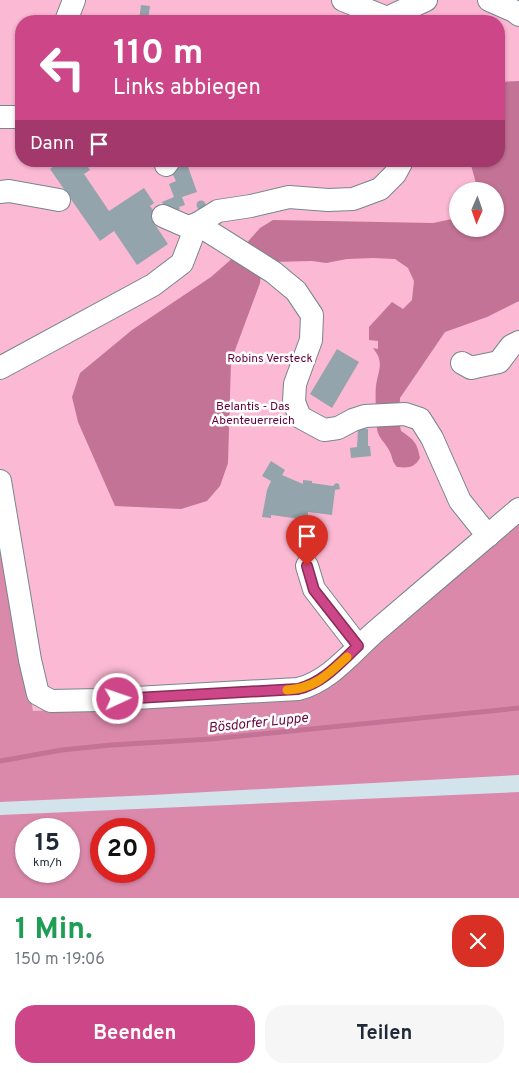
<!DOCTYPE html>
<html lang="de">
<head>
<meta charset="utf-8">
<style>
	:root { --surface:#fff; --page:#f6f6f7; --text:#1f2937; --muted:#747a83; --accent:#cc4688 }
	body { margin:0; font-family:Overpass,sans-serif; background:var(--page); color:var(--text); height:100vh; display:flex; flex-direction:column; font-size:19px; white-space:nowrap }
	* { box-sizing:border-box; margin:0 }
	p { font-size:16px; color:var(--muted) }
	.icon { flex:none; width:28px; height:28px; fill:none; stroke:currentColor; stroke-width:2; stroke-linecap:round; stroke-linejoin:round }
	.map { position:relative; height:898px; overflow:hidden }
	.details { display:flex; flex-direction:column; background:var(--surface); flex:1 }
	.details>* { flex:none }
	.top-card { position:absolute; left:15px; top:15px; width:490px; height:152px; border-radius:20px; box-shadow:0 1px 4px #0004; background:#cc4688; color:#fff; overflow:hidden }
	.needle { width:32px; rotate:182deg }
	.buttons { position:absolute; left:449px; top:182px; display:grid; gap:10px }
	.buttons a { display:grid; place-items:center; width:55px; height:55px; border-radius:50%; background:var(--surface); box-shadow:0 1px 4px #0004; font-size:25px }
	.speed { position:absolute; left:15px; top:818px; display:flex; gap:10px; font-size:25px; font-weight:700; text-align:center }
	.speed>* { display:grid; place-content:center; width:65px; height:65px; border-radius:50%; background:var(--surface); box-shadow:0 1px 4px #0004; line-height:1 }
	.speed small { font-size:12px; font-weight:400 }
	.speed .limit { border:8px solid #d22; background:#fff; color:#111 }
	.pin { position:absolute; display:grid; place-items:center; width:42px; height:42px; color:#fff; margin:-51px -21px; border-radius:50% 50% 50% 0; rotate:-45deg; box-shadow:0 0 5px #0007 }
	.pin .icon { rotate:45deg }
	.me { position:absolute; width:55px; margin:-28px; rotate:87deg; stroke-linejoin:round; filter:drop-shadow(0 0 4px #0008) }
	.turn { display:flex; align-items:center; gap:18px; height:105px; padding:0 15px; font-size:22px }
	.turn .icon { width:65px; height:65px; stroke-width:2.5 }
	.turn b { display:block; font-size:35px; line-height:42px }
	.then { display:flex; align-items:center; height:48px; padding:0 15px; background:#0003; gap:10px; font-size:19px }
	.round { display:grid; place-items:center; flex:none; width:52px; height:52px; border-radius:20px; background:var(--page) }
	.overview { display:flex; align-items:center; justify-content:space-between; height:85px; padding:0 15px }
	h1 { font-size:30px; font-weight:700; line-height:38px; color:#1e9e55 }
	.button { display:flex; gap:10px; margin-top:auto; padding:10px 15px }
	.button a { flex:1; height:58px; border-radius:20px; background:var(--accent); color:#fff; font-size:20px; font-weight:700; line-height:58px; text-align:center }
	.button a+a { background:var(--page); color:var(--text) }
	.map>svg:first-child { display:block }
</style>
</head>
<body>
<div class="map">
<svg width="519" height="898" viewBox="0 0 519 898">
	<rect width="100%" height="100%" fill="#d2e3ec"/>
	<path fill="#fbb9d3" fill-rule="evenodd" d="M0,0H519V517L312,695L33,711L0,526ZM21,21H499V161H21ZM458,191H495V229H458Z"/>
	<g fill="#db89ab" fill-rule="evenodd">
		<path d="M519,517V775L152,795L0,802V526L33,711L312,695Z"/>
		<path d="M519,792V898H0V815ZM26,829H69V871H26ZM101,829H144V871H101Z"/>
	</g>
	<path fill="#c37395" d="M519,81V301L487,317L445,332L400,398L399,421L401,431C414,440 417,442 420,458C414,468 409,468 397,467C391,460 393,457 389,450C386,444 380,439 378,433C376,428 375,392 376,386C378,370 385,363 373,348L378,349V341L369,340V327L392,302L403,309L412,300L414,281L408,268L395,259L373,258L347,259L326,263L312,261L271,262L261,272L260,283L231,361L228,463L220,486L207,501L181,509L115,506L78,422L72,397L80,373L132,330L211,277L235,256L260,228L273,220L433,223L457,218L458,229H495V191H478L470,161H499V82Z"/>
	<g fill="none" stroke-linecap="round" stroke-linejoin="round">
		<path stroke="#c37395" stroke-width="5" d="M0,761L62,750L111,745L211,739L519,708"/>
	</g>
	<g fill="#94a4ac">
		<path d="M141,5L150,6L148,21H139Z"/>
		<path d="M61,161H84L90,170L84,174L109,211L144,188L154,203L150,206L160,220L154,223L168,244L137,265L114,231L100,241L50,169Z"/>
		<path d="M174,161H186L197,192L182,197L185,205L179,207L180,209L167,214L162,202L174,197L169,184L176,181L172,173Z"/>
		<circle cx="201" cy="205" r="4.5"/>
		<path d="M337,349L359,362L332,408L310,394Z"/>
		<path d="M358,429H368V446H370L371,456L351,458L350,448L357,447Z"/>
		<path d="M271,461L285,470L282,475L303,484V480L312,481V483L333,486L336,483L339,484L340,489L335,490L332,515L308,512V520L271,515V518L262,517L267,490L271,481L262,476Z"/>
	</g>
	<g fill="none" stroke-linecap="round" stroke-linejoin="round">
		<defs>
			<g id="minor">
				<path d="M343,0L387,18L385,21"/>
				<path d="M489,0L514,11L519,15"/>
				<path d="M387,18L426,0"/>
				<path d="M66,21L74,0"/>
				<path d="M0,117H21"/>
				<path d="M402,161L395,174L380,189L353,199L328,200L289,197L251,206L218,211L197,224L273,272L296,291L312,315L311,340L295,384L294,402L300,417L324,430L338,428L353,420L365,416L405,414L420,419L432,438L460,501L488,536"/>
				<path d="M166,165L169,161"/>
				<path d="M0,192L9,191L59,200"/>
				<path d="M163,216L188,227L197,224"/>
				<path d="M462,363L471,368L475,367L499,362L511,346L519,342"/>
				<path d="M0,368L153,285L182,263L197,224"/>
				<path d="M0,481L30,660L38,694L51,701L99,700L298,689C329,682 353,651 376,631C424,590 471,550 519,509"/>
				<path d="M307,566L314,589L358,646"/>
			</g>
		</defs>
		<use href="#minor" stroke="#77868e" stroke-width="24"/>
		<use href="#minor" stroke="#fff" stroke-width="22"/>
	</g>
	<g fill="none" stroke-linecap="round" stroke-linejoin="round">
		<defs>
			<path id="route" d="M118,699L298,689C323,683 340,663 358,646L314,590L307,566"/>
		</defs>
		<use href="#route" stroke="#852e58" stroke-width="12"/>
		<use href="#route" stroke="#cc4688" stroke-width="9"/>
		<path stroke="#f59e0b" stroke-width="9" d="M287,690C316,688 327,675 347,657"/>
	</g>
	<g text-anchor="middle" stroke-width="5" stroke-linejoin="round" paint-order="stroke">
		<g font-size="12" fill="#65003b" stroke="#fff">
			<text x="270" y="362">Robins Versteck</text>
			<text x="253" y="410">Belantis - Das<tspan x="253" dy="14">Abenteuerreich</tspan></text>
		</g>
		<g font-size="14" font-style="italic" fill="#6c0740" stroke="#fff">
			<text transform="translate(258 722) rotate(-6)" y="5">Bösdorfer Luppe</text>
		</g>
	</g>
</svg>
<div class="buttons">
<a><svg class="needle" viewBox="-14 -14 28 28"><path d="M0-13l5 13h-10z" fill="#e53935"/><path d="M0 13l5-13h-10z" fill="#747a83"/></svg></a>
</div>
<div class="speed"><div>15<small>km/h</small></div><div class="limit">20</div></div>
<div class="pin" style="left:307px;top:566px;background:#d93025"><svg class="icon" aria-label="arrive" viewBox="0 0 24 24"><path d="M6 21V4h12l-3 4 3 4H6"/></svg></div>
<svg class="me" style="left:118px;top:699px" viewBox="-20 -20 40 40"><circle r="17" fill="#cc4688" stroke="#fff" stroke-width="3"/><path d="M0-11L8 9 0 5-8 9z" fill="#fff"/></svg>
<div class="top-card">
<div class="turn"><svg class="icon" aria-label="left" viewBox="0 0 24 24"><path d="M17 20v-9H6M10 6l-5 5 5 5"/></svg><div><b>110 m</b>Links abbiegen</div></div>
<div class="then">Dann<svg class="icon" aria-label="arrive" viewBox="0 0 24 24"><path d="M6 21V4h12l-3 4 3 4H6"/></svg></div>
</div>
</div>
<section class="details">
<div class="overview"><div><h1>1 Min.</h1><p>150 m · 19:06</p></div><a class="round" style="background:#d93025;color:#fff"><svg class="icon" aria-label="close" viewBox="0 0 24 24"><path d="M6 6l12 12M18 6L6 18"/></svg></a></div>
<div class="button"><a>Beenden</a><a>Teilen</a></div>
</section>
</body>
</html>
